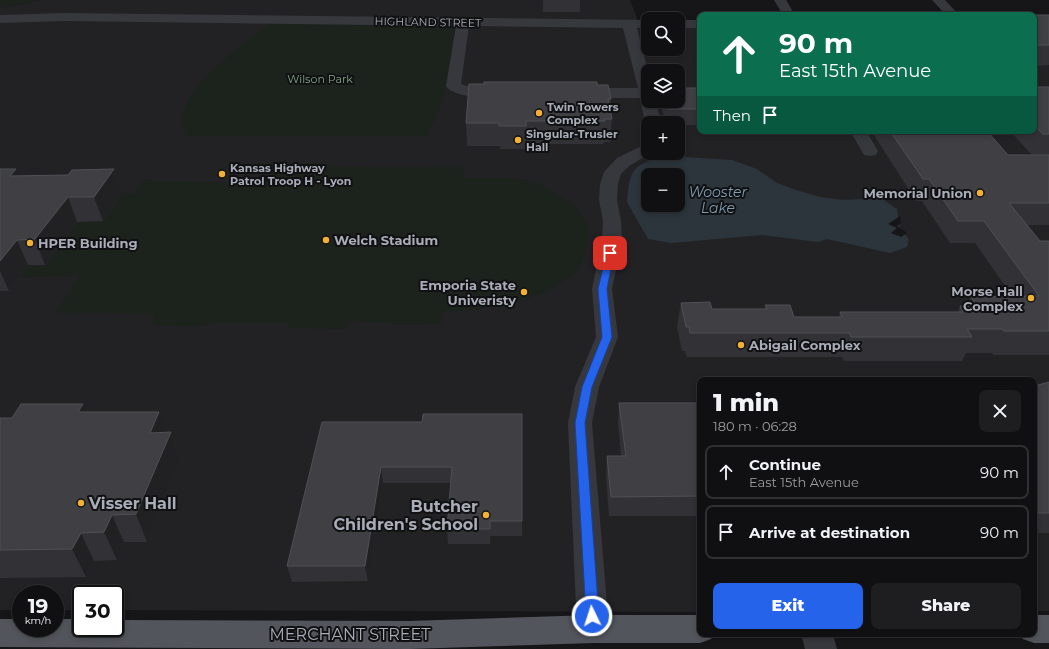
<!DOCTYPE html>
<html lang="en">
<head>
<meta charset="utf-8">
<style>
	:root { --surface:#101012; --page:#1e1e20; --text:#f1f3f6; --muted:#9c9d9f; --line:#303032; --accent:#2563eb }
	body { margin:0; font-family:Montserrat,sans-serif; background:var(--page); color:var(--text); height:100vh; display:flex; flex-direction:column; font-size:15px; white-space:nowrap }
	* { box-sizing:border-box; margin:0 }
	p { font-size:13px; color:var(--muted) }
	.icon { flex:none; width:22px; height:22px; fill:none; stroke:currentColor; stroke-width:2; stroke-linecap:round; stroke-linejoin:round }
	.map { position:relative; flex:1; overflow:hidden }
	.details { position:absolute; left:697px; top:377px; width:340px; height:260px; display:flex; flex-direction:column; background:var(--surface); border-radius:8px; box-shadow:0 2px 6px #0003,0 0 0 1px var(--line) }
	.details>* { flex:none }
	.top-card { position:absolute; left:697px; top:12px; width:340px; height:122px; border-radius:8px; box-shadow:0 2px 6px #0003,0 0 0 1px var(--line); background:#0b6e4f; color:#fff; overflow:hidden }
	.fabs { position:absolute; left:641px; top:12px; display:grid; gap:8px }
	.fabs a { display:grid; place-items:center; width:44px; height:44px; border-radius:8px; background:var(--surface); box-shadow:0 2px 6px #0003,0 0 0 1px var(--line); font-size:20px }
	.speed { position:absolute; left:12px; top:585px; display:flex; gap:8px; font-size:20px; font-weight:700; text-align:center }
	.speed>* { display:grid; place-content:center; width:52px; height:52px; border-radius:50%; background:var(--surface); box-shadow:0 2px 6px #0003,0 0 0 1px var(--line); line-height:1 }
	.speed small { font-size:10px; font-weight:400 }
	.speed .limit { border:2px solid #111; border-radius:6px; background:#fff; color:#111 }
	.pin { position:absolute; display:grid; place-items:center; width:34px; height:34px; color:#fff; margin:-17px; border-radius:8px; box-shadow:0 2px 6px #0006 }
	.me { position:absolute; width:44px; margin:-22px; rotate:356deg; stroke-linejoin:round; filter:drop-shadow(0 0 3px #0008) }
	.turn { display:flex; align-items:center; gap:14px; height:84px; padding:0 16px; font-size:18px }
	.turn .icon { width:52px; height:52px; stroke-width:2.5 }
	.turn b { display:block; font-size:28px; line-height:34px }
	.then { display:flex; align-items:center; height:38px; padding:0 16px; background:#0003; gap:8px; font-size:15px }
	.round { display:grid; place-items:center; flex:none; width:42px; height:42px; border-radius:8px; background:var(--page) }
	.head { display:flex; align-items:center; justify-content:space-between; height:68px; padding:0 16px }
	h1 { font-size:24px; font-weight:800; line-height:30px }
	.action { display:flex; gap:8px; margin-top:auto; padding:8px 16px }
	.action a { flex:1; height:46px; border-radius:8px; background:var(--accent); color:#fff; font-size:16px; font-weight:800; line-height:46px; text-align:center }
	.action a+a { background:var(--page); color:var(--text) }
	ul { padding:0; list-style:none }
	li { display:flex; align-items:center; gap:12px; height:54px; margin:0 8px 6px; padding:0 8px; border:2px solid var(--line); border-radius:8px }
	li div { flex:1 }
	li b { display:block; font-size:15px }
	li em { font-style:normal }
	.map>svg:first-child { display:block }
</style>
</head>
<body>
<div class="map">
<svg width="1049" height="649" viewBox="0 0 1049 649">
	<rect width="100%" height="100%" fill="#161618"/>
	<path fill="#222225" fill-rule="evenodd" d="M41,0H630L640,26H648V49H678V26H700V131H1034V27H1049V611H1034V380H700V612L115,610V594H81V610H55V594H21V610H0V8ZM648,71H678V101H648ZM648,123H678V153H648ZM648,175H678V205H648Z"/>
	<g fill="#1c231d">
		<path d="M0,0H41L0,8Z"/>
		<path d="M271,23L457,25L444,97L427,136H186C185,131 183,126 183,121C182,86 246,42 271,23Z"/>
		<path d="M275,166L464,167L463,178H516L539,184L574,204L589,228L586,252L578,270L563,282L541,294L509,304L476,310L442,312L441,324L348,322L346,329L288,328L289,323H211L197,327L153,325L155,314L56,313L80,275L19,277L28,265L45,267L77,222L122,193L135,194L143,181L267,182Z"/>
	</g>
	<path fill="#2c353c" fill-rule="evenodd" d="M685,157L732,160L757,169L777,183L796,190L820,197L842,200L881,198L897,209L900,229L909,239L907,247L890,253L827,239L818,242L762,235L671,243L648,239L627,202C628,193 628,179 634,171C644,157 670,159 685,157ZM648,175H678V205H648Z"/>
	<path fill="#161618" d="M900,216L901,223L897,226L907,233L901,237L891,233L897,228L888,224Z"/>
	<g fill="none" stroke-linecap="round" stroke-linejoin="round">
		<g fill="#37383d" fill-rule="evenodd">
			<path d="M774,0H786L795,15H783Z"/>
			<path d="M932,0H945L959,15H946Z"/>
			<path d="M65,13L648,20V28H637L648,71V101H656L661,123H648L647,126L645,123L640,98H580L575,96L572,93L575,90L580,88H638L623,28L469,26L461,84C474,90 489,85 503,89L506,92L503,95C490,99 454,98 446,86L456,26L65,21L0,23V15Z"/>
			<rect x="678" y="20" width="22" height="8"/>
			<path d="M850,131H866L878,151L876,155L870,156L864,155Z"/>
			<path d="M648,143V153H651L629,166L621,174L618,184L617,200L621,221L622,241L612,289L618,337L599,387L592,423L609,629L604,639L593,643L582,639L577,629L568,423L575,387L596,337L592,289L602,241L603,221L599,200L600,184L604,172L617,158Z"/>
			<path d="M801,634H833L837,649H805Z"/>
		</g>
		<g fill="#53555c" fill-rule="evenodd">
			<path d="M593,615H700V634H713L711,639L700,643H593L409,649L0,647V619H21V628H55V619H81V628H115V620L409,621Z"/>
			<path d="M1034,615H1049V643H1034L1023,639L1021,634H1034Z"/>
		</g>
	</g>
	<g fill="#323236">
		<rect x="543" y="0" width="37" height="12"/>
		<path d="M1034,15H1049V65L1034,66Z"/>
		<path d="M484,84L597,85L611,99L610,109L612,119L610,142H604L603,144H526V149H500V146H467L466,123Z"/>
		<path d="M1034,87H1049V225H1027L1040,241H1049V355H994L992,353H966L962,361H844L842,357H687L685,351H682L677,326L681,303L712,309H765V305L794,317H839L840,312H958L960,306H967L971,297H1013L975,243H950L922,201H916L874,135L875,131H987L1008,155H1032L1010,131H1034Z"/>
		<path d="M700,88V125H678V123H666L660,103L661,101H678Z"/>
		<path d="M0,169L19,176L68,175L114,169L122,193L103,221L77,222L45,265H28L9,291H0Z"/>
		<path d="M1049,382V533H1034V385H1038Z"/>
		<path d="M619,403H700V516H609L606,476L607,456H621L618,423Z"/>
		<path d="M87,412L167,432H171L180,459L147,542H124L117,560L94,561L86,577L0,578V418H12Z"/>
		<path d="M522,414V536H490V544H448L447,529L451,483H383L368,581L292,582L287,566L422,422Z"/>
	</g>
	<g fill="#212124">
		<path d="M16,169L26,193L10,176Z"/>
		<path d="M114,169L122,193L103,221L94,197Z"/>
		<path d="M68,197L77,222L45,265L35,239Z"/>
		<path d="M17,240L28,265L9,291L0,271V261Z"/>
		<path d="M83,404L94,431L78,412Z"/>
		<path d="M159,412L168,437L171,432L180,459L147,542L136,514L150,433Z"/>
		<path d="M381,467L383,483L368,581L365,566Z"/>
		<path d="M112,515L124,542L117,560L104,532Z"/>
		<path d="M81,533L94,561L86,577L72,549Z"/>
	</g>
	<g fill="#3f3f44" stroke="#4f5156">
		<path d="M1021,15H1049V45H1034V15Z"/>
		<path d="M484,82H597V85H608L611,99H608L612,119H604L605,121H526V126H499V123H466L469,84H484Z"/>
		<path d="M1034,87H1049V134H1043L1034,125Z"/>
		<path d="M678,88H700V109H668L666,101H678Z"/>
		<path d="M890,131H987L1008,155H1049V203H1009L1040,241H1049V331H1004L1002,329H967L972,337H851L849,333H690L689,327H686L681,303L710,302L712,309H767L765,305H790L794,317H842L840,312H963L960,306H977L971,297L1039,296L984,221H958L929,179H923Z"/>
		<path d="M0,169H16L10,176L68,175L72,170L114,169L94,197H68L35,239L17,240L0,261Z"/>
		<path d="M1049,382V513H1034V385H1038Z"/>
		<path d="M619,403H700V496L611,497L607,456H626Z"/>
		<path d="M21,404H83L78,412H159L150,433L171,432L136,514L112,515L104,532L81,533L72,549L0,550V418H12Z"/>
		<path d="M423,414H522V521H490V529H447L452,467H381L365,566H287L322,422H422Z"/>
	</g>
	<path fill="#2563eb" stroke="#184099" d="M607,251H613L614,253L607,289L612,337L592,387L585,423L599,616L597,620L592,622L588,620L586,616L575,423L582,387L602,337L598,289Z"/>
	<g fill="#f2b134" stroke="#111113" stroke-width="1.5">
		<circle cx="539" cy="113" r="4"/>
		<circle cx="518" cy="140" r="4"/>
		<circle cx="222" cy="174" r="4"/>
		<circle cx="980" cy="193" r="4"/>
		<circle cx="326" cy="240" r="4"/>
		<circle cx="30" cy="243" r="4"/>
		<circle cx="524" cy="292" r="4"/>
		<circle cx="1031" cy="298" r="4"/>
		<circle cx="741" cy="345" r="4"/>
		<circle cx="81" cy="503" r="4"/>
		<circle cx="486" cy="515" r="4"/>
	</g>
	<g text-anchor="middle" stroke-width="4" stroke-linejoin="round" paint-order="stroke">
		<g font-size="11" fill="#a8adb8" stroke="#111113">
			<text transform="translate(428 22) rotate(1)" y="4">HIGHLAND STREET</text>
		</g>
		<g font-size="11" fill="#7fa381" stroke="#111113">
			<text x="320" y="83">Wilson Park</text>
		</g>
		<g font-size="11" font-weight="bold" fill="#a8adb8" stroke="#111113" text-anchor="start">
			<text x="547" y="111">Twin Towers<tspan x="547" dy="13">Complex</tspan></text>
			<text x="526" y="138">Singular-Trusler<tspan x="526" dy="13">Hall</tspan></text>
			<text x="230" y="172">Kansas Highway<tspan x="230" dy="13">Patrol Troop H - Lyon</tspan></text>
		</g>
		<g font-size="13" font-weight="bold" fill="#a8adb8" stroke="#111113" text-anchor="end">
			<text x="972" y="198">Memorial Union</text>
			<text x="334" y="245" text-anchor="start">Welch Stadium</text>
			<text x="38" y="248" text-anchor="start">HPER Building</text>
			<text x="516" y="290">Emporia State<tspan x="516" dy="15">Univeristy</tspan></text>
			<text x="1023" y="296">Morse Hall<tspan x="1023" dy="15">Complex</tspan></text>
			<text x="749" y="350" text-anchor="start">Abigail Complex</text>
		</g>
		<g font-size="14" font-style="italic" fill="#7f9bb3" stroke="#111113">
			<text x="718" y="197">Wooster<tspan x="718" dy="16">Lake</tspan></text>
		</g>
		<g font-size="16" font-weight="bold" fill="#a8adb8" stroke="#111113" text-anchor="start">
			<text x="89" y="509">Visser Hall</text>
			<text x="478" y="512" text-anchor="end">Butcher<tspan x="478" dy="18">Children's School</tspan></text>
		</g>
		<g font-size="16" fill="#a8adb8" stroke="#111113">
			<text x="350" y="640">MERCHANT STREET</text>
		</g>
	</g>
</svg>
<div class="fabs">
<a><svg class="icon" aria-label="search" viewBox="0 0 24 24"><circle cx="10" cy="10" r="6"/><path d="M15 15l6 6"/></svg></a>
<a><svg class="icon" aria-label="layers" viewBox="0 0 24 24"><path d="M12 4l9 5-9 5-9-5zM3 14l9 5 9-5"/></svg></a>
<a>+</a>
<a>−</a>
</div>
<div class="speed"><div>19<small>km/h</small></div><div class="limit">30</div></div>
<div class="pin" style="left:610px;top:253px;background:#d93025"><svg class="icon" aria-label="arrive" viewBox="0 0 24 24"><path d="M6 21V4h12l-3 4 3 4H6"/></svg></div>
<svg class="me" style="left:592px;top:616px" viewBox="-20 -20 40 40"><circle r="17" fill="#2563eb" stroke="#fff" stroke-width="3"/><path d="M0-11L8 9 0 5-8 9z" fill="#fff"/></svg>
<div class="top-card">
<div class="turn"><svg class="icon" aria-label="ahead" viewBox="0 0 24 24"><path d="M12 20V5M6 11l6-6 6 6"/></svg><div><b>90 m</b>East 15th Avenue</div></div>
<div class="then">Then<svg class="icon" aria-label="arrive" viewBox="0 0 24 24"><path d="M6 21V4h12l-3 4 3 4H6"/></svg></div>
</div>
<section class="details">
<div class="head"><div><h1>1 min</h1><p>180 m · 06:28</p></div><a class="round"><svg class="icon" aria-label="close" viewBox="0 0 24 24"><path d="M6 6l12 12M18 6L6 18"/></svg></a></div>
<ul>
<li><svg class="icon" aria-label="ahead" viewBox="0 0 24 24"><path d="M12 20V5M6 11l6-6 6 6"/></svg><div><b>Continue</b><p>East 15th Avenue</p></div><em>90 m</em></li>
<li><svg class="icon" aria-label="arrive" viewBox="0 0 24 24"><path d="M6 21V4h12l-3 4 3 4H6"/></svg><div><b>Arrive at destination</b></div><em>90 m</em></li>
</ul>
<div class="action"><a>Exit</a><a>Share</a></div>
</section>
</div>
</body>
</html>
